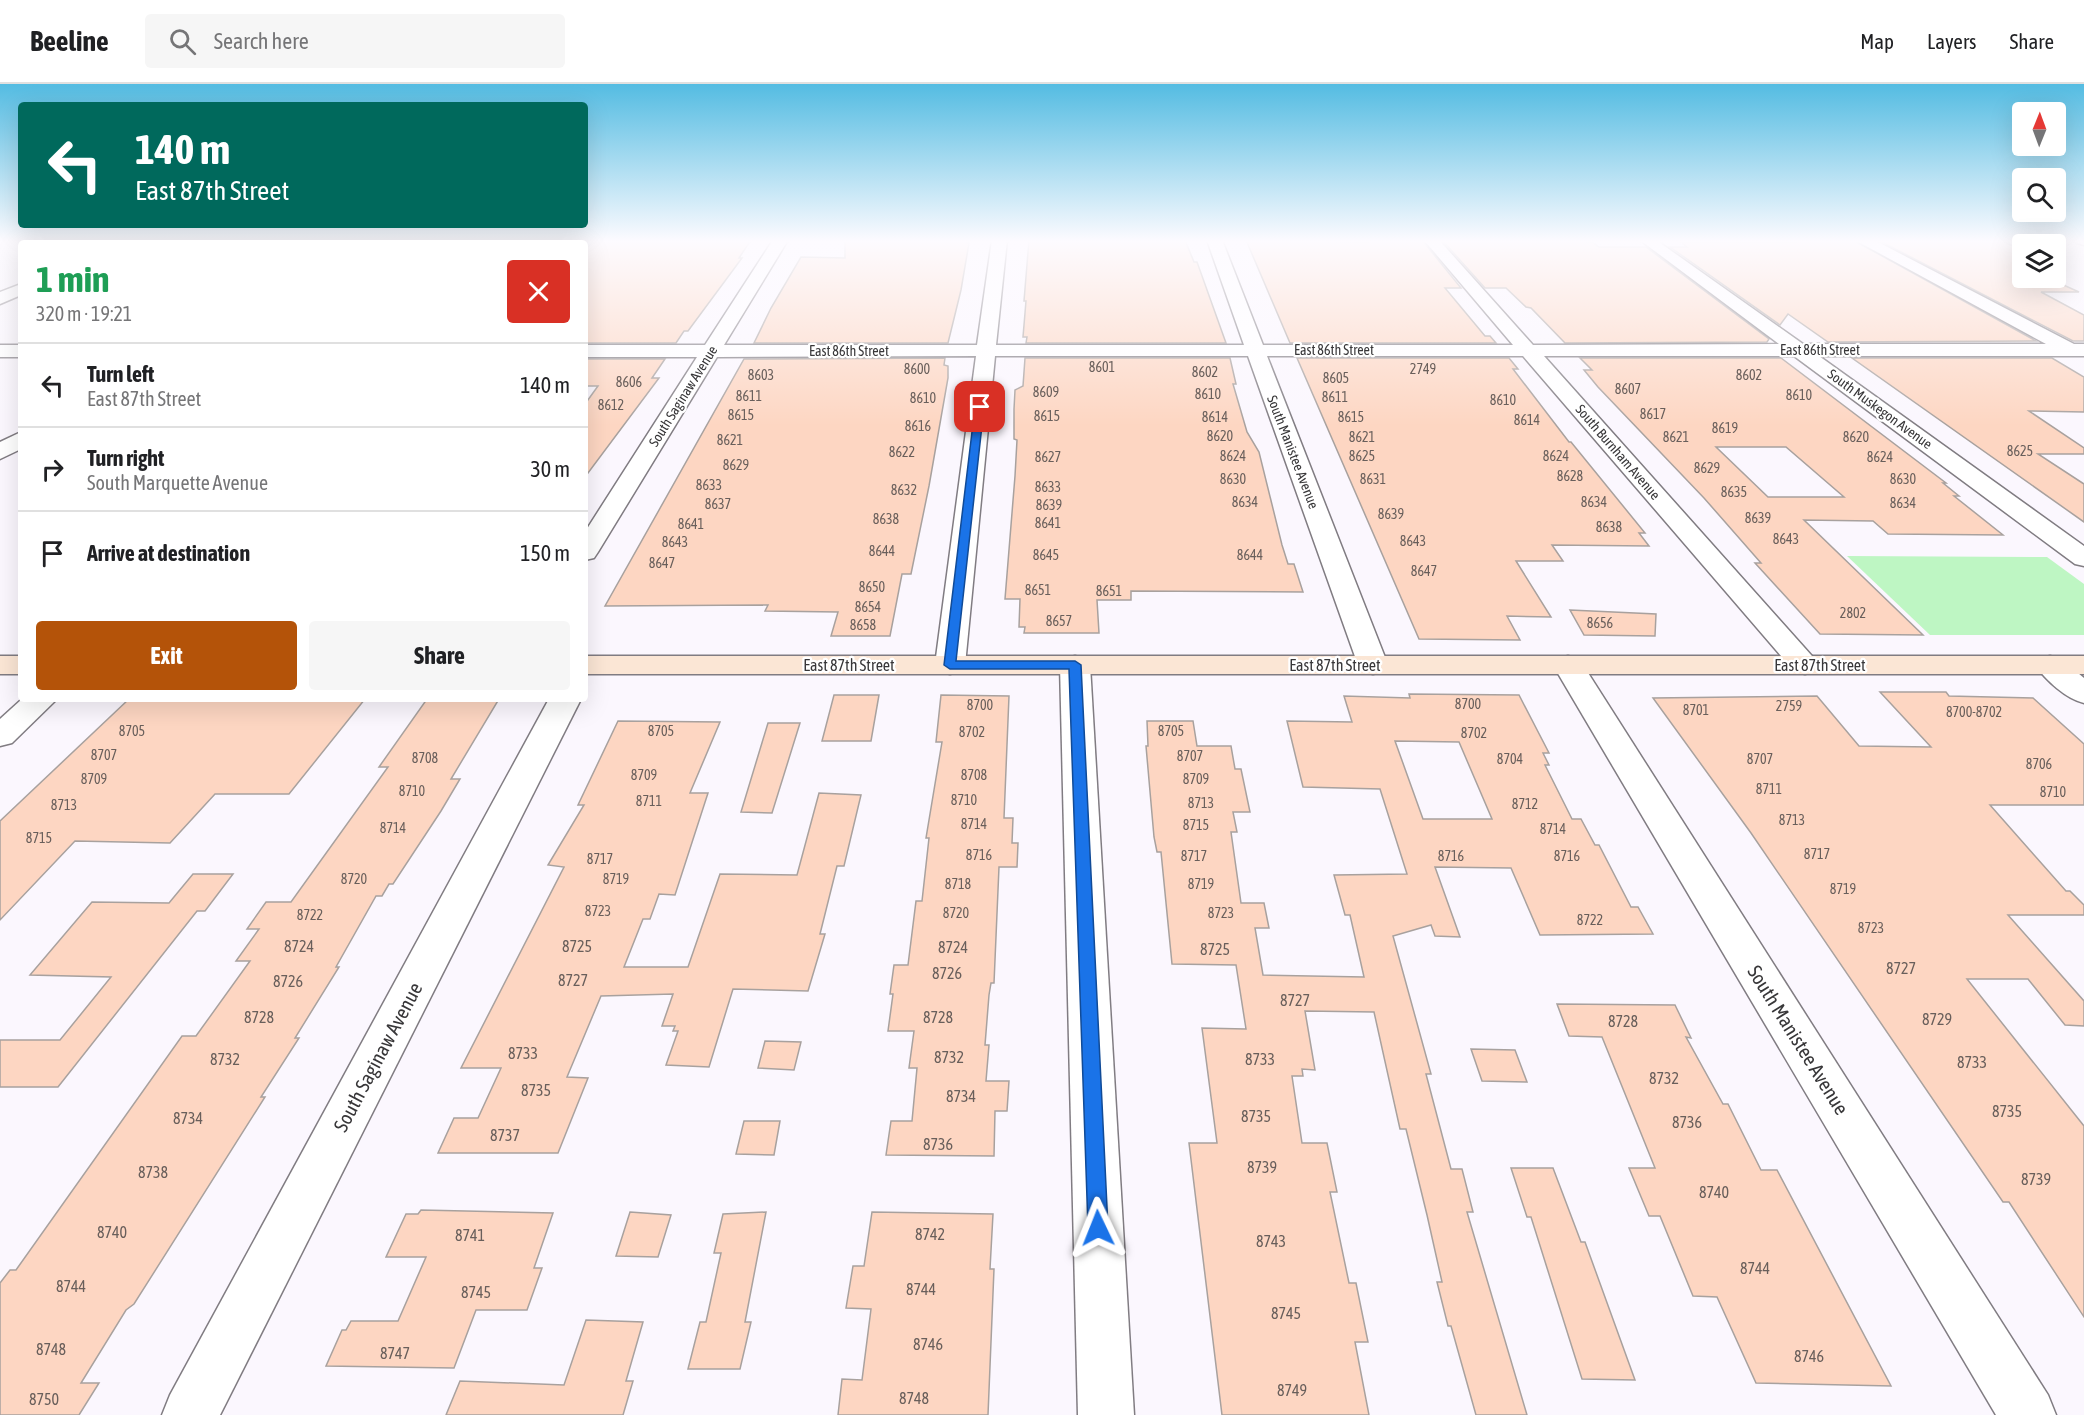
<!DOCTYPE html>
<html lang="en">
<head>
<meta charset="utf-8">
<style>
	:root { --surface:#fff; --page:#f6f6f6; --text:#202124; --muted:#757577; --line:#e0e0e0; --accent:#b45309 }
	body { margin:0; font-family:"Asap Condensed",sans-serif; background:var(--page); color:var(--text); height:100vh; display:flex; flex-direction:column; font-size:22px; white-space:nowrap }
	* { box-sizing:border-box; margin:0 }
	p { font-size:20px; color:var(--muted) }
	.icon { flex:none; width:33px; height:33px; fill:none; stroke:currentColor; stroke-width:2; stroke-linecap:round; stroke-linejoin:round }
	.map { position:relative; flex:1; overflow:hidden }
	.drawer { position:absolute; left:18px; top:156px; width:570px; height:462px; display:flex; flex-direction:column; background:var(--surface); border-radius:6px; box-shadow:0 6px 24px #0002 }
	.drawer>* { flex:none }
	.hud { position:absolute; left:18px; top:18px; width:570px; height:126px; border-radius:6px; box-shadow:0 6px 24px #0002; background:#00695c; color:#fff; overflow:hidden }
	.needle { width:39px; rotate:1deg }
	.buttons { position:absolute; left:2012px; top:18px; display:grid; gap:12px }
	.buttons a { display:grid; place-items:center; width:54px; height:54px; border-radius:6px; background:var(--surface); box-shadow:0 6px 24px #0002; font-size:30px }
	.pin { position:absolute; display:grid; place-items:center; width:51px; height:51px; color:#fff; margin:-26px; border-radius:12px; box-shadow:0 3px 9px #0006 }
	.me { position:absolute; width:66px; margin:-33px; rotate:358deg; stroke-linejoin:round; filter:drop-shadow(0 0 4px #0008) }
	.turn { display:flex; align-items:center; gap:21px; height:126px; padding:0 18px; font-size:27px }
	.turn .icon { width:78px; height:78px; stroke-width:2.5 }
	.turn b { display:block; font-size:42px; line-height:51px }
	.round { display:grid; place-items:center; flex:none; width:63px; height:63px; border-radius:6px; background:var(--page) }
	.overview { display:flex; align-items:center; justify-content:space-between; height:102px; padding:0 18px }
	h1 { font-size:36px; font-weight:700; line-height:45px; color:#1e9e55 }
	.cta { display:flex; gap:12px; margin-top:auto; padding:12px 18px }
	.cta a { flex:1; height:69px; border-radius:6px; background:var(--accent); color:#fff; font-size:24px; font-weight:700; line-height:69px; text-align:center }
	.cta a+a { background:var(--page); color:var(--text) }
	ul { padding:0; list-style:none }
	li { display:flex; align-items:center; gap:18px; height:84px; padding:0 18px; border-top:2px solid var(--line) }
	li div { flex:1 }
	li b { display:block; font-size:22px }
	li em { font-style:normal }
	header { display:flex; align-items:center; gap:36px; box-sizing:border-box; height:84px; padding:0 30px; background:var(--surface); border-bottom:2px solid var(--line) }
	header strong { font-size:28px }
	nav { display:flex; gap:33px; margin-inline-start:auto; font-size:21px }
	.search { width:420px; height:54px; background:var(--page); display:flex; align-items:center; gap:15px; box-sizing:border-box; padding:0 21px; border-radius:6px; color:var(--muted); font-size:22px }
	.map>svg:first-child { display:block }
</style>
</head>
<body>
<header>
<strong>Beeline</strong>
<div class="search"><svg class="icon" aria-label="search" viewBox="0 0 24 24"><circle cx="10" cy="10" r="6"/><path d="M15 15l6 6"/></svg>Search here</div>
<nav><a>Map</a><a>Layers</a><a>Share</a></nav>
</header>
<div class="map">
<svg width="2084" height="1331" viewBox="0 0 2084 1331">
	<rect width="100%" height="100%" fill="#fbf7fe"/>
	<path fill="#bef6c3" d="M1847,472L2047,473L2084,500V551H1930Z"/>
	<g fill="#fdd6c2" stroke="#a8a19e" stroke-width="1.5" fill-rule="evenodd">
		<path d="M595,156H751L739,174H742L688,247H684L676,259H585V165Z"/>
		<path d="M845,156H967V159H969L961,206L948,259H754L771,224L801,173L845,174Z"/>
		<path d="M1029,156H1185L1194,178H1197L1226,259H1026L1027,253H1023L1026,217H1024Z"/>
		<path d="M1246,156L1368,158L1367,156H1422L1461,204H1445L1485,252H1490L1496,259H1290Z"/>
		<path d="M1442,156H1569L1592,158L1599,163H1646L1769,255L1767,258L1565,259L1531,224L1526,223L1506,204H1485Z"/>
		<path d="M1792,156H1853L2036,257L1828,258L1788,230L1780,241L1670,163H1687L1681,158H1797Z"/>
		<path d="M1878,156H2001L2022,166V194H2048L2079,208H2041L2084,231V257H2073Z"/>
		<path d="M945,274L944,281L948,282V294L929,402L911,490H902L890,552H831L838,528L765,527L768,521L605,522L744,275Z"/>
		<path d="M1025,274H1230L1236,300H1233L1247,348L1259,368L1282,461L1288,480H1294L1303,508L1131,507V516H1097L1099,549H1024L1025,543H1019L1020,515H1005L1015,392L1017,356L1014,355V325L1015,306L1023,302Z"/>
		<path d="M1297,274H1509L1518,285H1513L1569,358H1571L1645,449H1639L1649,462L1552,461L1563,477H1516L1551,533L1507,532L1520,556L1419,555Z"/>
		<path d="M1580,274H1781L1946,399H1943L1959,412H1954L2003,451L1888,450L1873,437L1804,436L1923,551L1820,550L1755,479H1761L1704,414L1598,303L1584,286H1592ZM1716,363H1786L1844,413H1768Z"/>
		<path d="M1852,274H2052L2084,293V328L2029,327L2084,364V370H2038L2084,400V438Z"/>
		<path d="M585,275H665L652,294H659L585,393V320L598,302H585Z"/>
		<path d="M1570,526L1656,530L1655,552L1584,551Z"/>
		<path d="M1880,608H1946L1949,612L2033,614L2084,660V721H1990L2066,807H2070L2084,821V831H2008L2084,917V942L2065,941L2028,895H1967L2084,1042V1233L2009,1118H2003L1751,749L1653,614L1817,612L1859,662L1931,663Z"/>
		<path d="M1409,610L1519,611L1549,669H1543L1549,681H1545L1572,735H1581L1595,761H1599L1631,823H1638L1653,850L1540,851L1511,784L1435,783L1460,853L1435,852L1431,841L1393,852L1431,990H1426L1451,1085H1462L1473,1128H1467L1527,1331H1476L1451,1242H1448L1437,1198H1442L1427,1131L1406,1045H1400L1374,928L1305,927L1315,986L1302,985L1303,992H1292L1302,1059H1327L1337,1108H1330L1349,1199H1356L1368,1258H1355L1369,1331H1222L1189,1059H1217L1202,944L1246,945L1236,881L1172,880L1161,768H1157L1154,753L1146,662H1148L1147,637H1193L1197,662H1231L1235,685H1241L1250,728H1233L1237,748H1231L1241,819H1264L1269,844H1255L1263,891L1364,893L1350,831H1345L1334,791L1407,790L1380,705L1303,703L1287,637L1352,638L1344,612L1410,614ZM1395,657L1459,658L1492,735H1423Z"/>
		<path d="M834,611H879L871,657H822Z"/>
		<path d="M941,611L1009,612L1004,734H1013L1012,759H1018L1017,783H999L994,899H991L989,911L985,961H989L986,997H1009L1007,1027H995L994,1072L886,1071L891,1037H912L917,984H909L914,947H888L893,910H890L894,881H908L916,817H922L929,754H926L942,658H936Z"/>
		<path d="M129,615H365L289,710H215L170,759L75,757L0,836V737Z"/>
		<path d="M427,615H499L451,695H460L441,727L393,800H389L382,812H376L336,883H339L295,954H299L261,1013H265L134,1220L126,1226L81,1299H99L79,1331H0V1199L10,1186H16L182,952H196L250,877H236L259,845H247L266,818H291L388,683H379Z"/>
		<path d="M618,637L720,638L690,709H708L675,811L659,810L650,835H643L624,883H688L720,790L797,791L819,709L861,711L844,782H837L820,850H825L808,907L733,905L709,983L666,981L678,947H673L675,942H662L673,910L601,912L567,993L588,994L558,1069H438L454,1034H478L501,984H461L564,783L548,781L584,721H578Z"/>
		<path d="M768,639H800L772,729L741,728Z"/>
		<path d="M193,790H233L205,827H197L58,1003H0V956H60L111,893L30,891L92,818L169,819Z"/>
		<path d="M1557,920L1675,921L1691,954L1686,953L1723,1020H1728L1761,1086H1777L1891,1302L1756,1299L1717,1213L1693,1212L1660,1132H1649L1629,1084H1655L1602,953L1569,952Z"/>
		<path d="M765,957L801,958L794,986L758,984Z"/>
		<path d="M1471,965L1515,966L1527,998L1482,997Z"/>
		<path d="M744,1037H780L774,1071L736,1070Z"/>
		<path d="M1511,1084H1553L1581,1158H1585L1635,1296L1582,1295L1531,1133H1527Z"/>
		<path d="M421,1126L553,1129L534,1184H542L527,1226H476L454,1284L326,1282L342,1246H346L351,1237H398L426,1173H386L406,1130H418Z"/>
		<path d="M630,1128L671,1131L658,1173L616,1172Z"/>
		<path d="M766,1128L745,1238H751L740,1285H688L700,1238H706L721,1169H714L723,1130Z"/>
		<path d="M872,1128L993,1130L990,1185H994L988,1331H838L842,1295L862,1296L871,1225L846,1224L853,1182H864Z"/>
		<path d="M586,1236L643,1238L626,1297H633L623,1331H446L460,1297L564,1301Z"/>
	</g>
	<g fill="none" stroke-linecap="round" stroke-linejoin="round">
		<defs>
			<g id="street">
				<path d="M115,156H135L133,159H112Z"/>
				<path d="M335,156H353L351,159H332Z"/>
				<path d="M552,156H569L567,159H549Z"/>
				<path d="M773,156H788L724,261H977L992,156H1007L996,261H1244L1207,156H1222L1263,261H1513L1424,156H1439L1533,261L1779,260L1640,156H1656L1803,260H2046L1855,156H1874L2074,260H2084V272H1819L2084,462V482L2075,480L1794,272H1544L1820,581L1816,587L1805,590L1794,587L1523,272H1267L1388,581L1384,587L1373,590L1362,587L1358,581L1248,272H995L965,581L961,587L950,590L939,587L935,581L976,272L717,273L598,468L594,474L585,476V448L697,273H585V261H705Z"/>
				<path d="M2074,156H2084V161L2077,159Z"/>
				<path d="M21,200V211L0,220V208Z"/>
				<rect x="0" y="261" width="21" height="12"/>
				<path d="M21,348V365L0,375V358Z"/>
				<path d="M1075,572L1086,575L1090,581L1134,1331H1078L1060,581L1064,575Z"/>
				<path d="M1568,572L1579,575L1583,581L2048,1311L2056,1331H1996L1553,581L1557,575Z"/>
				<path d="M2050,572L2061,575L2084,594V619C2066,615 2046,596 2035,581L2039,575Z"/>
				<path d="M22,615H57L12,659L0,662V635Z"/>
				<path d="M549,615H581L220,1331H162L170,1311Z"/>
			</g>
			<g id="secondary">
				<rect x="0" y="572" width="21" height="18"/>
				<rect x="585" y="572" width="1499" height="18"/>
			</g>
		</defs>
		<use href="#street" stroke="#807c82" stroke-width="3"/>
		<use href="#secondary" stroke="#807c82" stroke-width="3"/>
		<use href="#street" fill="#fff" fill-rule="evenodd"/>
		<use href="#secondary" fill="#fbe6d5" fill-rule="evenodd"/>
	</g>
	<linearGradient id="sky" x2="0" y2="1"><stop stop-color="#54bce2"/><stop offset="0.46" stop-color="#fdfbff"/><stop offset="1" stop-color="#fdfbff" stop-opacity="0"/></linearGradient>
	<rect width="2084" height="342" fill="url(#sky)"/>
	<path fill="#1a73e8" stroke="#114b97" stroke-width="1.5" d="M980,320L984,323L956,577H1075L1081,581L1108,1144L1105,1151L1098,1154L1091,1151L1088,1144L1069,585H950L944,581L975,323Z"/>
	<g text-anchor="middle" stroke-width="4.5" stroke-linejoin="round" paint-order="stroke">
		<g font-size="14" fill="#383739" stroke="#fff">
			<text x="1334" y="271">East 86th Street</text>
			<text x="1820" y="271">East 86th Street</text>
			<text x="849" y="272">East 86th Street</text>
			<text transform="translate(683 312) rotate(-58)" y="5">South Saginaw Avenue</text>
			<text transform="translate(1880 325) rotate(36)" y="5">South Muskegon Avenue</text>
			<text transform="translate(1293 368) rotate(69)" y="5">South Manistee Avenue</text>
			<text transform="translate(1618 368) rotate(49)" y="5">South Burnham Avenue</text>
		</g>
		<g font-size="14" fill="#695f5b">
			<text x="1102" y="288">8601</text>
			<text x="917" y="290">8600</text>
			<text x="1423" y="290">2749</text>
			<text x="1205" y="293">8602</text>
			<text x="761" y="296">8603</text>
			<text x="1749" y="296">8602</text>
			<text x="1336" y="299">8605</text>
			<text x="629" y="303">8606</text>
			<text x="1628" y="310">8607</text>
			<text x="1046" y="313">8609</text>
			<text x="1208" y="315">8610</text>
			<text x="1799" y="316">8610</text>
			<text x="749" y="317">8611</text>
			<text x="1335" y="318">8611</text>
			<text x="923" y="319">8610</text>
			<text x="1503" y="321">8610</text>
			<text x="611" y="326">8612</text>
			<text x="1653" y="335">8617</text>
			<text x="741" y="336">8615</text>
			<text x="1047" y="337">8615</text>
			<text x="1215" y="338">8614</text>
			<text x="1351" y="338">8615</text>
			<text x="1527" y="341">8614</text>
			<text x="918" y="347">8616</text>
			<text x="1725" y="349">8619</text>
			<text x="1220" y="357">8620</text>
			<text x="1362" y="358">8621</text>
			<text x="1676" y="358">8621</text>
			<text x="1856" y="358">8620</text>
			<text x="730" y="361">8621</text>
			<text x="2020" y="372">8625</text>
			<text x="902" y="373">8622</text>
			<text x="1233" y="377">8624</text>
			<text x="1362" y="377">8625</text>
			<text x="1556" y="377">8624</text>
			<text x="1048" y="378">8627</text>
			<text x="1880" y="378">8624</text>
			<text x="736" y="386">8629</text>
			<text x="1707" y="389">8629</text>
			<text x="1570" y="397">8628</text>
			<text x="1233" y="400">8630</text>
			<text x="1373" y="400">8631</text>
			<text x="1903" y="400">8630</text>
			<text x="709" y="406">8633</text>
			<text x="1048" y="408">8633</text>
			<text x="904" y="411">8632</text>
			<text x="1734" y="413">8635</text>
			<text x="1245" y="423">8634</text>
			<text x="1594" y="423">8634</text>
			<text x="1903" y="424">8634</text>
			<text x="718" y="425">8637</text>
			<text x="1049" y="426">8639</text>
			<text x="1391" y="435">8639</text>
			<text x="1758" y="439">8639</text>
			<text x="886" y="440">8638</text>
			<text x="1048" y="444">8641</text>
			<text x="691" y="445">8641</text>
			<text x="1609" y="448">8638</text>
			<text x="1786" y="460">8643</text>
			<text x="1413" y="462">8643</text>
			<text x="675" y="463">8643</text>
			<text x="882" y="472">8644</text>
			<text x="1046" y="476">8645</text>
			<text x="1250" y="476">8644</text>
			<text x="662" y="484">8647</text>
			<text x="1424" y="492">8647</text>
			<text x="872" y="508">8650</text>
			<text x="1038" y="511">8651</text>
			<text x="1109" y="512">8651</text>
			<text x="868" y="528">8654</text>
			<text x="1853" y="534">2802</text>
			<text x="1059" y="542">8657</text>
			<text x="1600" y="544">8656</text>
			<text x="863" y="546">8658</text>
			<text x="1468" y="625">8700</text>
			<text x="980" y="626">8700</text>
			<text x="1789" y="627">2759</text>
			<text x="1696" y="631">8701</text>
			<text x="1974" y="633">8700-8702</text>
			<text x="132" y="652">8705</text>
			<text x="661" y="652">8705</text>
			<text x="1171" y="652">8705</text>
			<text x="972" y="653">8702</text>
			<text x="1474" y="654">8702</text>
			<text x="104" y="676">8707</text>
			<text x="1190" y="677">8707</text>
			<text x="425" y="679">8708</text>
			<text x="1510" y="680">8704</text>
			<text x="1760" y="680">8707</text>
			<text x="2039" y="685">8706</text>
			<text x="644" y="696">8709</text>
			<text x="974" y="696">8708</text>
			<text x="94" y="700">8709</text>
			<text x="1196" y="700">8709</text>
			<text x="1769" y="710">8711</text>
			<text x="412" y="712">8710</text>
			<text x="2053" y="713">8710</text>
			<text x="964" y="721">8710</text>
			<text x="649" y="722">8711</text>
			<text x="1201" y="724">8713</text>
			<text x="1525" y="725">8712</text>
			<text x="64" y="726">8713</text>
			<text x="1792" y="741">8713</text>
			<text x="974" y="745">8714</text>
			<text x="1196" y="746">8715</text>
			<text x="393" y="749">8714</text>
			<text x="1553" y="750">8714</text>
			<text x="39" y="759">8715</text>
			<text x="1817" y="775">8717</text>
			<text x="979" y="776">8716</text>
			<text x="1194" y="777">8717</text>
			<text x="1451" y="777">8716</text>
			<text x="1567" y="777">8716</text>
			<text x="600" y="780">8717</text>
			<text x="354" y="800">8720</text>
			<text x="616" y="800">8719</text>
			<text x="958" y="805">8718</text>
			<text x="1201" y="805">8719</text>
			<text x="1843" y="810">8719</text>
			<text x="598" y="832">8723</text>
			<text x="956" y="834">8720</text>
			<text x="1221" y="834">8723</text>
			<text x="310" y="836">8722</text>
			<text x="1590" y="841">8722</text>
			<text x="1871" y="849">8723</text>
		</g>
		<g font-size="16" fill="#383739" stroke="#fff">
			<text x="849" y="587">East 87th Street</text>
			<text x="1335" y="587">East 87th Street</text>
			<text x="1820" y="587">East 87th Street</text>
		</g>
		<g font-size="16" fill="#695f5b">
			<text x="299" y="868">8724</text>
			<text x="577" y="868">8725</text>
			<text x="953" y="869">8724</text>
			<text x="1215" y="871">8725</text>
			<text x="1901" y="890">8727</text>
			<text x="947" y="895">8726</text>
			<text x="573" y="902">8727</text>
			<text x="288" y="903">8726</text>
			<text x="1295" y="922">8727</text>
			<text x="259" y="939">8728</text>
			<text x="938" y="939">8728</text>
			<text x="1937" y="941">8729</text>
			<text x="1623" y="943">8728</text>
			<text x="523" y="975">8733</text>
			<text x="949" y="979">8732</text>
			<text x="225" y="981">8732</text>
			<text x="1260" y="981">8733</text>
			<text x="1972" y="984">8733</text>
			<text x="1664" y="1000">8732</text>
			<text x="536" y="1012">8735</text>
			<text x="961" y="1018">8734</text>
			<text x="2007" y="1033">8735</text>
			<text x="1256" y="1038">8735</text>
			<text x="188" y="1040">8734</text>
			<text x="1687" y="1044">8736</text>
			<text x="505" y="1057">8737</text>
			<text x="938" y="1066">8736</text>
			<text x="1262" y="1089">8739</text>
			<text x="153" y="1094">8738</text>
			<text x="2036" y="1101">8739</text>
			<text x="1714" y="1114">8740</text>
			<text x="112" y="1154">8740</text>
			<text x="930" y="1156">8742</text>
			<text x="470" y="1157">8741</text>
			<text x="1271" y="1163">8743</text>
			<text x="1755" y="1190">8744</text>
			<text x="71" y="1208">8744</text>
			<text x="921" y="1211">8744</text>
			<text x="476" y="1214">8745</text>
			<text x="1286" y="1235">8745</text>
			<text x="928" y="1266">8746</text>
			<text x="51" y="1271">8748</text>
			<text x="395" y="1275">8747</text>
			<text x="1809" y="1278">8746</text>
			<text x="1292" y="1312">8749</text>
			<text x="914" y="1320">8748</text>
			<text x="44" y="1321">8750</text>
		</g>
		<g font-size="20" fill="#383739" stroke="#fff">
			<text transform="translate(1798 956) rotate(58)" y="7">South Manistee Avenue</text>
			<text transform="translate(378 973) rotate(-62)" y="7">South Saginaw Avenue</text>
		</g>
	</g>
</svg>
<div class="buttons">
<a><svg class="needle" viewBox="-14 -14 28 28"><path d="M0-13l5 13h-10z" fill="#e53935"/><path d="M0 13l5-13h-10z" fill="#757577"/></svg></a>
<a><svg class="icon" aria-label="search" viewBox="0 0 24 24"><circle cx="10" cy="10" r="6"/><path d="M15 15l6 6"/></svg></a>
<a><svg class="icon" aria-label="layers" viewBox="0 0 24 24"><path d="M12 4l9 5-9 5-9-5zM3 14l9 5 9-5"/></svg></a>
</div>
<div class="pin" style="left:980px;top:323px;background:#d93025"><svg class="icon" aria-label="arrive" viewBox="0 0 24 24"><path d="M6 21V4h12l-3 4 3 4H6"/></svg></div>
<svg class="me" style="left:1098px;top:1144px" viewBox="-20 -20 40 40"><path d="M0-17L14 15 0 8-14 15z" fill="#1a73e8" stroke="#fff" stroke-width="4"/></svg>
<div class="hud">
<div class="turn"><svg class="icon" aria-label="left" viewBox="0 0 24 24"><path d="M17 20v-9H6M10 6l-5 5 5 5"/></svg><div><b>140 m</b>East 87th Street</div></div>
</div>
<section class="drawer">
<div class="overview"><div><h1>1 min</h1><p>320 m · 19:21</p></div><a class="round" style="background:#d93025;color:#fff"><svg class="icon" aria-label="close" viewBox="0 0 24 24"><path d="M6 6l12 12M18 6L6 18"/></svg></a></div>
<ul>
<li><svg class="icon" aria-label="left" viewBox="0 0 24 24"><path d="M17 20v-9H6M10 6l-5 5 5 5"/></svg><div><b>Turn left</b><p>East 87th Street</p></div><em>140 m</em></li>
<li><svg class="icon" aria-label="right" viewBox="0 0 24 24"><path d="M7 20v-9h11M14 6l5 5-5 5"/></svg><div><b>Turn right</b><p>South Marquette Avenue</p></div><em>30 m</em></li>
<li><svg class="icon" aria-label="arrive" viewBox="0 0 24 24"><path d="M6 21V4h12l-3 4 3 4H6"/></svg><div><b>Arrive at destination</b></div><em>150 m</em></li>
</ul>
<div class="cta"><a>Exit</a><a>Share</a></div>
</section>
</div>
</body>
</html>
